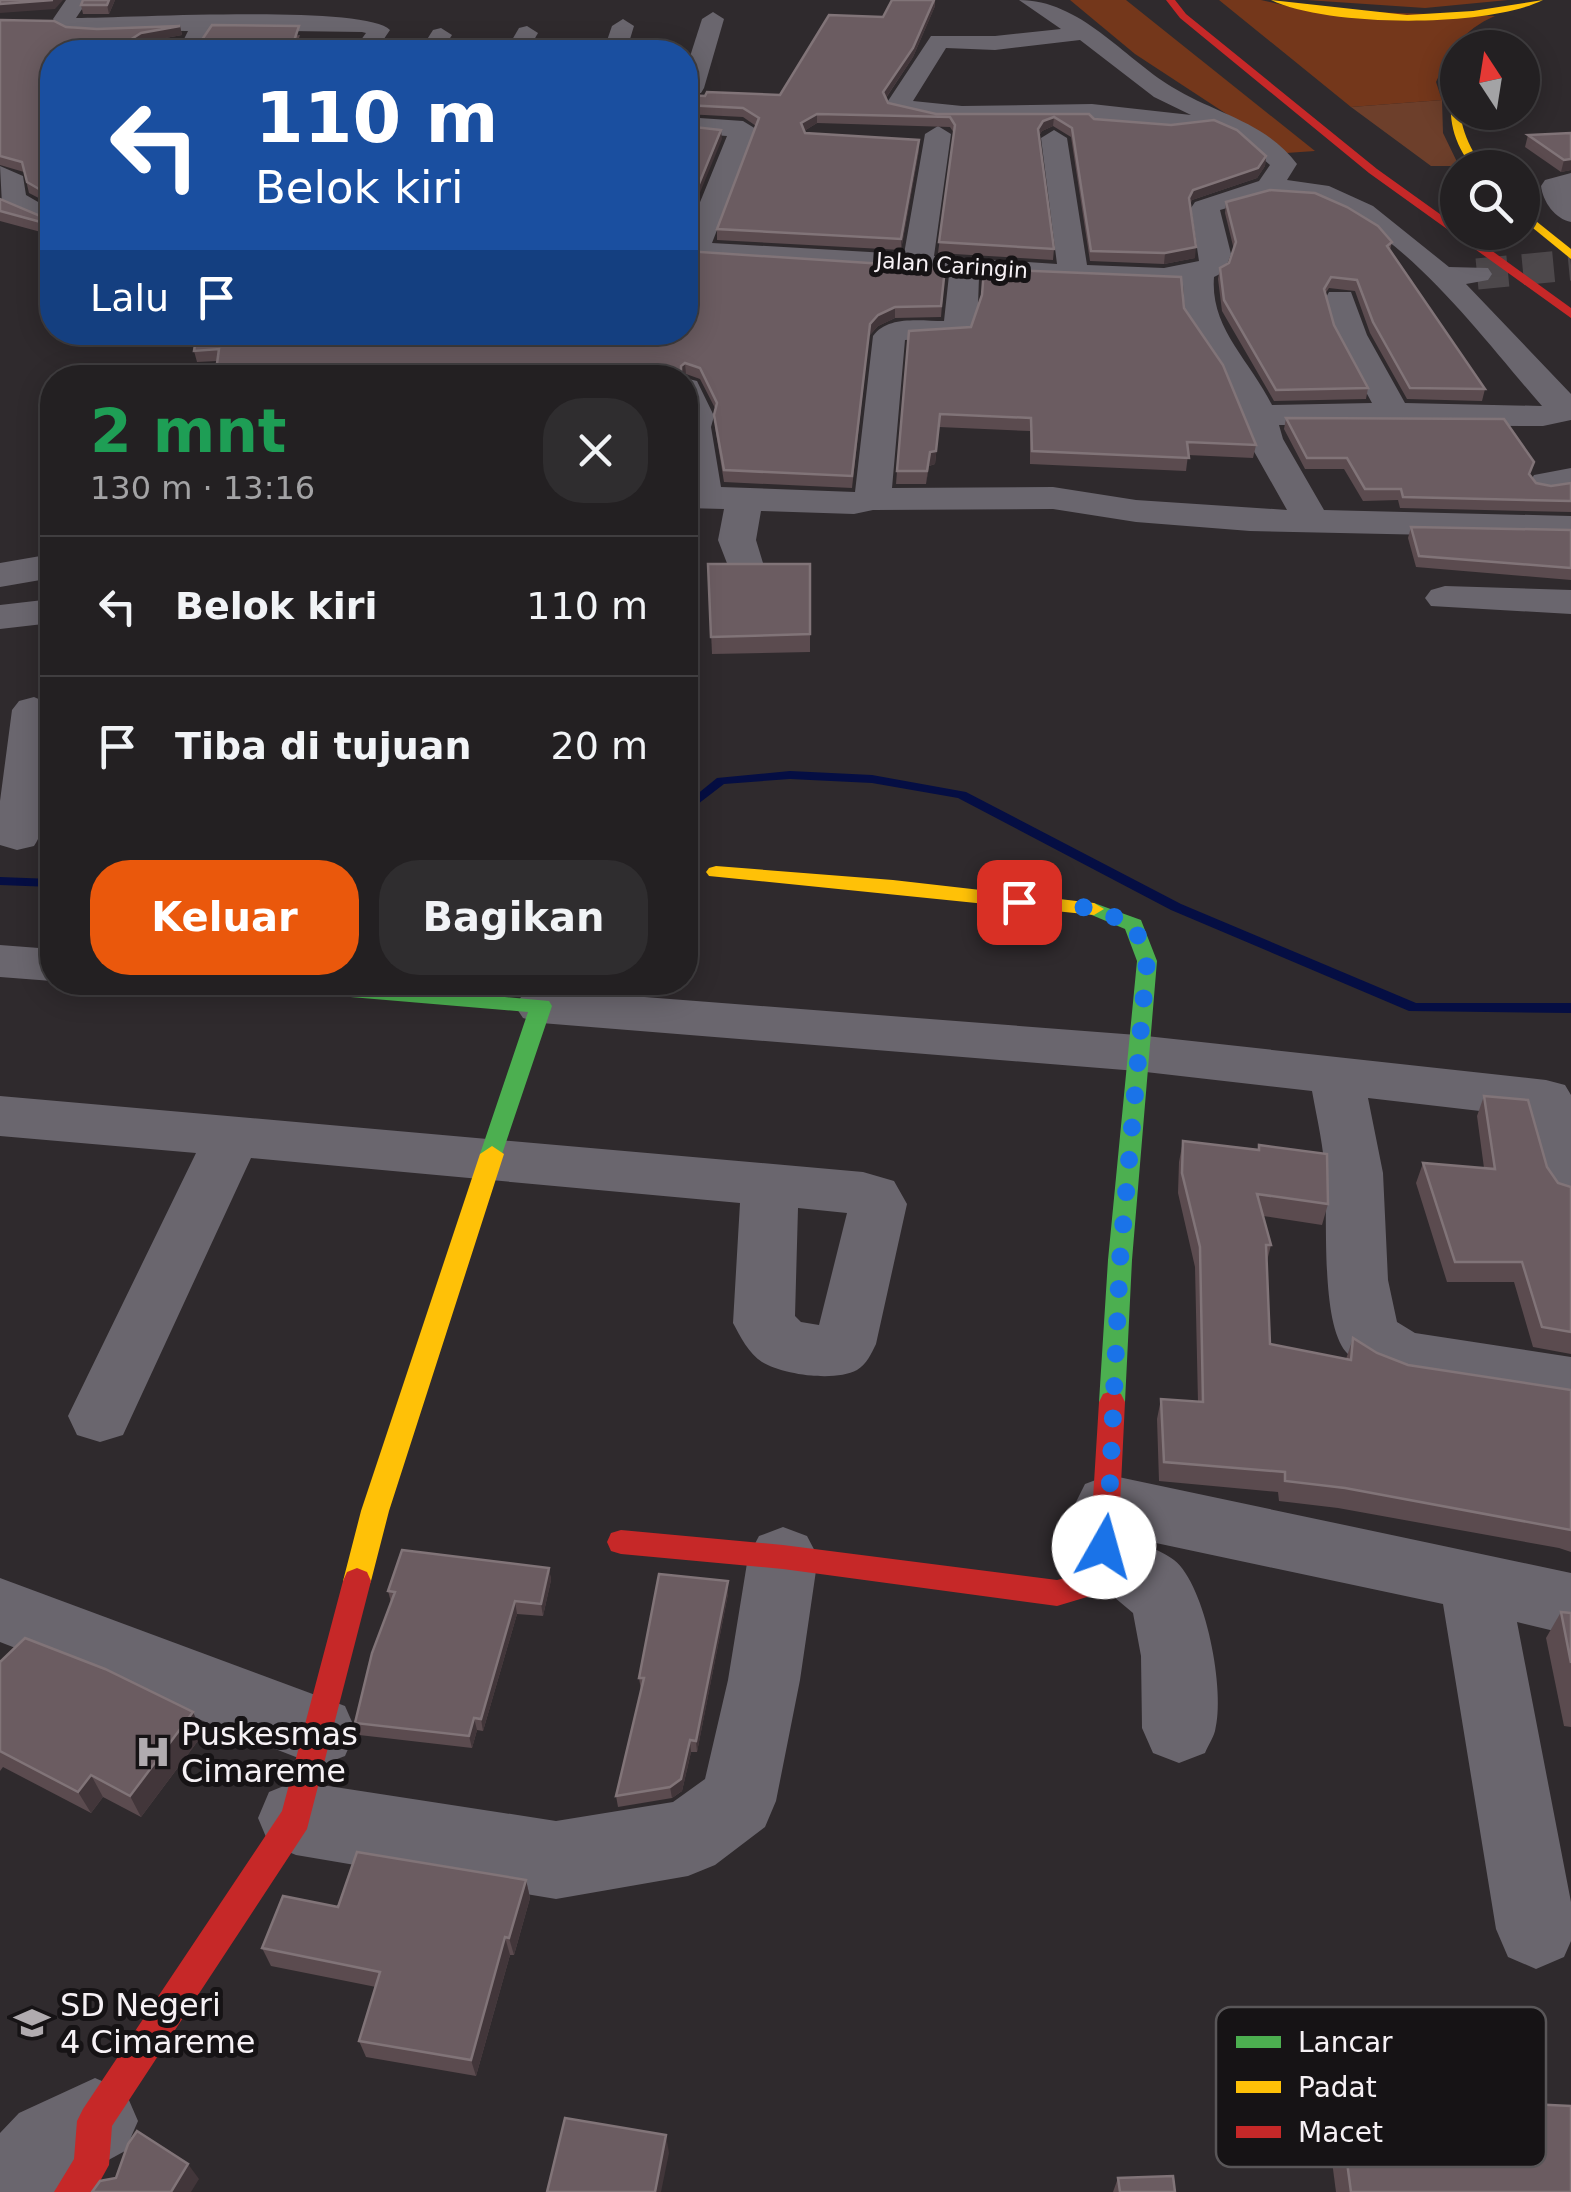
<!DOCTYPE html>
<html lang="id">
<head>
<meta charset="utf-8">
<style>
	:root { --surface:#232022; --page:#2f2d2f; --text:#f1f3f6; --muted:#a3a3a5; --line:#403e40; --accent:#ea580c }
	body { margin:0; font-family:"DejaVu Sans",sans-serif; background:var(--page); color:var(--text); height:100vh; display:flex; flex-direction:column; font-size:38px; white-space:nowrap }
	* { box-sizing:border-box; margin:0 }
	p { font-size:32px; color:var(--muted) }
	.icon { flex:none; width:55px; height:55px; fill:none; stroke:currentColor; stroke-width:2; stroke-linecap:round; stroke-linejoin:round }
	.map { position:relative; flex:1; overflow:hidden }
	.details { position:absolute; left:40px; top:365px; width:658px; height:630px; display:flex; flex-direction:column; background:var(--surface); border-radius:40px; box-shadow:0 5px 25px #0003,0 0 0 2px var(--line) }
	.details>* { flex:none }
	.guide { position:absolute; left:40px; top:40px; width:658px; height:305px; border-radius:40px; box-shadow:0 5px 25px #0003,0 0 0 2px var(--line); background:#1a4fa0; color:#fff; overflow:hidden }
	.needle { width:65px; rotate:348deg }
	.controls { position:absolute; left:1440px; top:30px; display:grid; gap:20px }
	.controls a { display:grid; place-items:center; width:100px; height:100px; border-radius:50%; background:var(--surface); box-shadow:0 5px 25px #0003,0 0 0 2px var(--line); font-size:50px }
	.pin { position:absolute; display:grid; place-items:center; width:85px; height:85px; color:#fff; margin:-42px; border-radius:20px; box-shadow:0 5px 15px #0006 }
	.me { position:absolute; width:110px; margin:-55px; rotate:7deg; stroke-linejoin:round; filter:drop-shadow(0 0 8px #0008) }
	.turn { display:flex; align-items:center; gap:35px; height:210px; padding:0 50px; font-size:45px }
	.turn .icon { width:130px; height:130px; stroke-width:2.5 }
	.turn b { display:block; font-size:70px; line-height:85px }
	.then { display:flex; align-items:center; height:95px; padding:0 50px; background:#0003; gap:20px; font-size:38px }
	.round { display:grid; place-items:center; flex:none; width:105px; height:105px; border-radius:40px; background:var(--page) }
	.summary { display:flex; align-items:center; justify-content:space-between; height:170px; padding:0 50px }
	h1 { font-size:60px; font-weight:700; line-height:75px; color:#1e9e55 }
	.button { display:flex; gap:20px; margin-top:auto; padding:20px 50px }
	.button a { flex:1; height:115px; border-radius:40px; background:var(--accent); color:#fff; font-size:40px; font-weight:700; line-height:115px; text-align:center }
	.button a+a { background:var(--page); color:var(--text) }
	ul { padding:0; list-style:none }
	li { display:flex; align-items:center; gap:30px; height:140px; padding:0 50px; border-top:2px solid var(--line) }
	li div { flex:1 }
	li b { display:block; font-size:38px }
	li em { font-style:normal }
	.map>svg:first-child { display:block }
</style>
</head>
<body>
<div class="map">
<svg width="1571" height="2192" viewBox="0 0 1571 2192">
	<rect width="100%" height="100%" fill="#2f2a2d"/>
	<path fill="#6d3f2b" d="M1442,100L1443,133L1459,166H1431L1351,107Z"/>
	<g fill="#74371b">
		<path d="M1070,0H1126L1315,151L1286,153L1135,54Z"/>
		<path d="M1219,0H1261L1304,10L1495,16C1462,30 1451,51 1436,82L1442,100L1351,107Z"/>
		<path d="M1306,0H1508L1425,8Z"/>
	</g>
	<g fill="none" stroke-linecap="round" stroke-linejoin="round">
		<g fill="#050e43" fill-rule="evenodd">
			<path d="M790,771L872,775L966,792L1181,904L1416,1003H1571V1013L1409,1011L1171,910L958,798L872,783L790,779L724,784L685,814V804L717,778Z"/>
			<path d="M0,877L52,879V887L0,885Z"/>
		</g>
		<path stroke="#4d484b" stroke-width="31" stroke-dasharray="31 15" stroke-linecap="butt" d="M1477,274L1571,265"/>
		<g fill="#6a666e" fill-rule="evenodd">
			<path d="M66,0H88L76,18C125,18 366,4 390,30L375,52H352L366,33L362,32L211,30L199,52H134L145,45L183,41L188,31L60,30L53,19Z"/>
			<path d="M1019,0C1080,0 1123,57 1172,87C1214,113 1266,122 1297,164L1287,180L1329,186L1373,206L1449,267L1488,268L1492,274L1488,280L1466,284L1571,394V420L1543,426L1279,425L1283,439L1324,510L1571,516V538L1250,531L1136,522L1053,509L873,510L854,514L761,511L756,540L763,563L758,571L744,575L730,571L718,540L724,509L685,508V378L697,381L714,416L711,427L721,487L855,492L873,336C888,315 921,321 944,321L949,275L685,259V239L727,136L685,133V117L743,121L756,129L712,243L904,254L925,134L938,126L951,134L934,256L1057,264L1041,138L1054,130L1067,138L1087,265L1164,268L1199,261L1191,208L1195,202L1259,181L1270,165L1238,137L1213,126L1170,131L1092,120H936L889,109L886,104L931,36H995L1061,29ZM1080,40L1154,97L1191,115L1092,104L962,106L913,101L946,48L995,50ZM1268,196C1284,196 1299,196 1314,200C1402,226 1483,339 1542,406L1405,403L1367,335L1351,292H1329L1325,299L1335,335L1372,403L1272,405C1249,359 1210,328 1214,277L1224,272L1231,254L1220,210ZM979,277L1138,286L1183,285L1185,318L1224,376L1243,415L1247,439L1287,510L1136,500L1053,487L892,488L905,340L968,337L978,306Z"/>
			<path d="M713,12L724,19L704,88L701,93L685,95V72L702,19Z"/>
			<path d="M623,19L634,26L626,52H603L612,26Z"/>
			<path d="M527,26L538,33L527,52H505L519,28Z"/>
			<path d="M441,28L452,35L441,52H419L433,30Z"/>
			<path d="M0,166L23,176L26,195L52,210V229L2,205Z"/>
			<path d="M1571,173V222C1555,219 1543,202 1541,186L1545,180Z"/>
			<path d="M1571,468V490L1547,494L1534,491L1529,483L1534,475Z"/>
			<path d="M52,554V578L0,587V563Z"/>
			<path d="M1445,586L1571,590V614L1431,606L1425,598L1431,590Z"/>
			<path d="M52,599V623L0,629V605Z"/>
			<path d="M34,697L52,705C52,743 55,816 34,846L17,850L0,845V801L12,710L19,701Z"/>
			<path d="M0,945L52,949V981L0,977Z"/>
			<path d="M541,989L1137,1035L1546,1080L1565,1085L1571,1095V1206L1551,1200L1542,1185L1523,1116L1368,1098L1383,1173L1388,1280L1397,1322L1415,1333L1571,1357V1409L1401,1381C1383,1375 1359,1367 1346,1352C1320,1321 1328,1217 1325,1176C1324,1148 1317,1119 1312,1091L1137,1071L541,1023L523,1018L515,1006L523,994Z"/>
			<path d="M0,1096L863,1172L894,1181L907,1204L876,1344C871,1354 867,1364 857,1370C835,1382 784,1375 762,1362C749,1354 740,1336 733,1323L740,1203L251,1158L123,1435L100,1442L77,1435L68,1416L196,1153L0,1136ZM798,1208L847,1213L819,1325L801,1322L795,1316Z"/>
			<path d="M1109,1475L1571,1573V1635L1517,1622L1571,1902V1941L1564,1957L1536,1969L1508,1957L1496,1929L1443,1604L1109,1533L1085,1524L1075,1504L1085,1484Z"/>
			<path d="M783,1527L807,1536L818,1557L800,1680L776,1801L765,1827L715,1865L688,1876L556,1899L296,1855L269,1844L258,1818L269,1792L296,1781L556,1821L673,1802L705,1779L728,1680L748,1557L759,1536Z"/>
			<path d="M1101,1531C1124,1539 1154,1545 1174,1560C1206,1585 1226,1693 1215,1731C1213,1738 1208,1746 1205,1753L1179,1763L1153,1753L1142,1728L1141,1656L1133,1613L1114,1597L1077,1582L1066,1561L1077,1540Z"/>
			<path d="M0,1578L345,1706L356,1731L345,1756L319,1766L0,1642Z"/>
			<path d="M95,2078L125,2091L138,2121L125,2151L81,2175L65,2192H0V2133L19,2113Z"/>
		</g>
		<g fill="#4caf50" fill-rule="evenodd">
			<path d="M1094,903L1141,920L1157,961L1132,1260L1125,1402L1121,1410L1112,1413L1103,1410L1099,1402L1108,1260L1137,961L1125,929L1087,913L1084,909L1087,905Z"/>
			<path d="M246,982H344L549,1001L552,1006L500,1160H484L480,1154L528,1012L256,989Z"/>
		</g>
		<g fill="#ffc107" fill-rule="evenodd">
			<path d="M1271,0L1407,15L1473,11L1543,0C1487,28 1327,27 1271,0Z"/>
			<path d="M1458,83C1458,116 1463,140 1484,168H1473C1453,142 1447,118 1453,86Z"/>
			<path d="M1522,210L1571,249V259L1522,219Z"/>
			<path d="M716,866L893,880L1094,903L1104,909L1094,915L709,876L706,872L709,868Z"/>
			<path d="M492,1146L504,1154L389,1511L371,1581L367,1590L357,1594L347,1590L343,1581L361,1511L480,1154Z"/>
		</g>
		<g fill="#c62828" fill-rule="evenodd">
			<path d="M1166,0H1175L1186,14L1377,169L1458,227V232H1466L1571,308V318L1369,173L1180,18Z"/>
			<path d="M1112,1391L1121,1394L1125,1402L1118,1547L1097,1594L1057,1606L783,1569L621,1554L611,1551L607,1542L611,1533L621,1530L783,1545L1057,1580L1077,1575L1090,1547L1099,1402L1103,1394Z"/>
			<path d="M357,1568L367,1572L371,1581L307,1829L112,2126L109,2165L94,2192H54L74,2159L77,2121L83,2109L282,1811L343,1581L347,1572Z"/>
		</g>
	</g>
	<g fill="#5b4b4f">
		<path d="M115,0L109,14H83L81,5Z"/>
		<path d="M892,0H935V6L913,57L886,98L888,103L936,114H1089L1094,119L1266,156L1265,166L1257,178L1192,200L1190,204L1195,258L1164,264L1090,261L1071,137L1053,126L1042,131L1039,136L1054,249L1053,260L938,253L954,133L950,127L817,123L804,131L805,133L919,150L901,250L717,240V229L756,126L743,117L685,114V105L705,96L780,95L883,17Z"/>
		<path d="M0,20L97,29L180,26L182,35L143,42L135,47H197L300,35L298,41L344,50L343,52H52V235L0,221V199L52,221V205L29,193L24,172L0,165Z"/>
		<path d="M1571,133V170L1561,172L1525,147L1528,135Z"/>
		<path d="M1226,202L1392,242L1390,250L1485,389L1482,401L1407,399L1370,333L1355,291L1329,288L1325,294L1334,325L1368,388L1366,399L1274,401L1222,311L1218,279L1220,268L1229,263L1234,250L1225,213Z"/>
		<path d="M945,268L941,317L895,318L878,326L869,336L852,488L724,482L715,427L716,410L700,379L686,374L217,361L197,362L194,351Z"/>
		<path d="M1184,308L1256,445L1253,458L1188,455L1186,471L1030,464V431L939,427L935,464L929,466L926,484H896L897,471L971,327Z"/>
		<path d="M1286,418L1530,475L1536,483L1551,486L1571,483V512L1400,508L1398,500L1363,501L1344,469H1305L1284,429Z"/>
		<path d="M1411,527L1571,530V580L1416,567L1408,538Z"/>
		<path d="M708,564H810V652L712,654Z"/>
		<path d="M1484,1096L1547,1167L1558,1183L1571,1187V1354L1533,1347L1514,1282H1447L1416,1183L1423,1163L1484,1168L1477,1116Z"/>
		<path d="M1183,1141L1258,1149L1259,1145L1328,1204L1322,1225L1263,1216L1271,1245L1267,1261L1270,1344L1346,1359L1353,1338L1377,1353L1408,1365L1571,1390V1552L1559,1548L1338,1508L1279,1501L1278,1492L1159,1481L1157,1419L1161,1399L1198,1402L1195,1267L1178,1193L1179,1162Z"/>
		<path d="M549,1568L551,1580L543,1616L517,1614L483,1731L477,1730L472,1748L359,1735L355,1723L391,1602L388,1591Z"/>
		<path d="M728,1594L697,1752H691L682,1791L672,1798L618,1807L616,1796L641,1690L639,1678Z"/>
		<path d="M1561,1612L1571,1613V1727L1564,1726L1546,1638Z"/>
		<path d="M0,1662L203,1734L141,1817L103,1797L91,1813L3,1767L0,1771Z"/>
		<path d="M526,1880L530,1898L514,1955H510L476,2076L366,2057L359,2041L376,1987L271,1966L262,1948Z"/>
		<path d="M1338,2095L1571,2192H1336L1326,2116Z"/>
		<path d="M1118,2178L1175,2192H1113Z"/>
	</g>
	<g fill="#42363a">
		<path d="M53,0H63L55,9L0,13V4Z"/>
		<path d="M109,0H115L109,14L107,5Z"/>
		<path d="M934,0L935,6L913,57L883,102V92Z"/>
		<path d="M180,26L182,35L143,42L132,49L130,40L141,33Z"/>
		<path d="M343,41L344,50L343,52H337Z"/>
		<path d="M817,114V123L801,133V123Z"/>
		<path d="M1054,117L1053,126L1042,131L1037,138L1038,129L1043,121Z"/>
		<path d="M721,130L722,139L685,229V218Z"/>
		<path d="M919,140V150L901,250V239Z"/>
		<path d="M1266,156L1265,166L1257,178L1192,200L1187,209L1189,198L1193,190Z"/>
		<path d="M1571,159V170L1561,172L1564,160Z"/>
		<path d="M1196,247L1195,258L1164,264L1165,253Z"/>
		<path d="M895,307V318L878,326L869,336L852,488L870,324L878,315Z"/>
		<path d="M685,363L686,374L681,378V366Z"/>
		<path d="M940,414L935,464L929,466L926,484L930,452Z"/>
		<path d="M549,1568L551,1580L543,1616L541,1604Z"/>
		<path d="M728,1581V1594L697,1752L696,1741Z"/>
		<path d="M515,1601L517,1614L483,1731L481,1719Z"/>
		<path d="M193,1712L203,1734L141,1817L130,1796Z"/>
		<path d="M474,1718L477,1730L472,1748L469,1736Z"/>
		<path d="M690,1740L691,1752L682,1791L672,1798L670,1787Z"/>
		<path d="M91,1775L103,1797L91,1813L78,1792Z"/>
		<path d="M526,1880L530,1898L514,1955L509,1938Z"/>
		<path d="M505,1937L510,1955L476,2076L471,2060Z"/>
		<path d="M666,2135L669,2153L661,2192H655Z"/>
		<path d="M188,2164L199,2179L191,2192H171Z"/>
	</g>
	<g fill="#6b5c61" stroke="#817478" stroke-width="2.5">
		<path d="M0,0H53L0,4Z"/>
		<path d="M83,0H109L107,5H81Z"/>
		<path d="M892,0H934L913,48L883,92L888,103L936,114H1089L1094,119L1171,125L1214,120L1237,130L1266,156L1258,168L1193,190L1189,198L1196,247L1165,253L1091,251L1072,128L1054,117L1043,121L1038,129L1054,249L939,242L955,125L950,117L817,114L801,123L805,133L919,140L901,239L717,229L759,118L743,108L685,105V95L705,96L707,92L780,95L829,15L883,17Z"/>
		<path d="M0,20L54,21L66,27L97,29L180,26L141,33L130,40L132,47H197L212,25L299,26L294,41H343L337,52H52V225L0,211V199L52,221L51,196L27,182L22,162L0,156Z"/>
		<path d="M685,126L721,130L685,218Z"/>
		<path d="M1571,133V159L1564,160L1528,135Z"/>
		<path d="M1270,190L1315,193L1347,207L1378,226L1392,242L1387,246L1485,389L1410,388L1373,322L1357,280L1331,277L1324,289L1334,325L1368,388L1276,390L1224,300L1220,268L1229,263L1236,242L1226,202Z"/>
		<path d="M685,251L945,268L941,306L895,307L878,315L870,324L852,476L724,470L714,415L717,403L700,368L685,363L681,366V378H215L219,349L194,351L197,332H685Z"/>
		<path d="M984,269L1181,277L1184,308L1223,365L1256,445L1187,442L1189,458L1032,451L1031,418L940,414L936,451L930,452L927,471H897L909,331L971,327L982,295Z"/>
		<path d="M1286,418L1504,419L1534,462L1529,474L1536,483L1551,486L1571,483V501L1403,497L1401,489H1365L1347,458H1307Z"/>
		<path d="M1411,527L1571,530V568L1419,556Z"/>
		<path d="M708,564H810V634L711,637Z"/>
		<path d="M1484,1096L1528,1100L1547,1167L1558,1183L1571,1187V1332L1542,1327L1522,1262H1455L1423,1163L1495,1169Z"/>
		<path d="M1183,1141L1259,1150V1145L1327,1154L1328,1204L1257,1194L1271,1245H1266L1270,1344L1351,1360L1353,1338L1377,1353L1408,1365L1571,1390V1530L1345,1488L1285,1481V1472L1164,1462L1161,1399L1203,1402L1200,1247L1182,1173Z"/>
		<path d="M402,1550L549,1568L541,1604L515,1601L481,1719L474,1718L469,1736L355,1723L372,1653L395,1592L388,1591Z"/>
		<path d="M659,1574L728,1581L696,1741L690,1740L681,1779L670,1787L616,1796L644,1678H639Z"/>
		<path d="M1561,1612L1571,1613V1663Z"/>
		<path d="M25,1638L105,1669L193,1712L130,1796L91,1775L78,1792L0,1751V1662Z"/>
		<path d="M357,1852L526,1880L509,1938L505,1937L471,2060L359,2041L380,1972L262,1948L283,1896L338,1907Z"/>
		<path d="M1338,2095L1571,2106V2192H1351Z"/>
		<path d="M565,2118L666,2135L655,2192H547Z"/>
		<path d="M137,2131L188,2164L171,2192H92L100,2181L116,2178L128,2144Z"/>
		<path d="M1173,2176L1175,2192H1120L1118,2178Z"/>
	</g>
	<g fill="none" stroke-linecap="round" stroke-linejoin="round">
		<path stroke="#1a73e8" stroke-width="18" stroke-dasharray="0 32.4" d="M1019,902L1092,908L1134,925L1147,961L1120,1260L1109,1504L1104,1547"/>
	</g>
	<defs>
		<symbol id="hospital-bare" viewBox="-9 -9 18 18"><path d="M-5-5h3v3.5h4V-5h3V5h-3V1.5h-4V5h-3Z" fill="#b0abaf" stroke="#161315" stroke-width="2.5" paint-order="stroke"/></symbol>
		<symbol id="school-bare" viewBox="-9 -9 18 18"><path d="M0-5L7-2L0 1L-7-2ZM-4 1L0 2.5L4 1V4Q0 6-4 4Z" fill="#b0abaf" stroke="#161315" stroke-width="2.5" paint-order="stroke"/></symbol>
	</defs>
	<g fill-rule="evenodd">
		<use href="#hospital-bare" x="128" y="1727" width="50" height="50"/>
		<use href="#school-bare" x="7" y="1998" width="50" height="50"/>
	</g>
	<g text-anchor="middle" stroke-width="10" stroke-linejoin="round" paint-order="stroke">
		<g font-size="22" fill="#f6f1f5" stroke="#161315">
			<text transform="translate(952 265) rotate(4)" y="8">Jalan Caringin</text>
		</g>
		<g font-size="32" fill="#f6f1f5" stroke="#161315" text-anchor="start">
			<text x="181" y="1745">Puskesmas<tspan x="181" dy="37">Cimareme</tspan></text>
			<text x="60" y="2016">SD Negeri<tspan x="60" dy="37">4 Cimareme</tspan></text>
		</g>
	</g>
	<rect x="1216" y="2007" width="330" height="160" rx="15" fill="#161315" stroke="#595658" stroke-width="2.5"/>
	<rect x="1236" y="2036" width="45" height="12" fill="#4caf50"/>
	<rect x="1236" y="2081" width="45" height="12" fill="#ffc107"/>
	<rect x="1236" y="2126" width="45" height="12" fill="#c62828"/>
	<g font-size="28" fill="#f6f1f5">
		<text x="1298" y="2052">Lancar</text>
		<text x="1298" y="2097">Padat</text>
		<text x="1298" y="2142">Macet</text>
	</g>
</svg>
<div class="controls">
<a><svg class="needle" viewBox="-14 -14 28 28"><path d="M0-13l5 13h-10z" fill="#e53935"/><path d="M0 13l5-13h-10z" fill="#a3a3a5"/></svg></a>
<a><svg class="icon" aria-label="search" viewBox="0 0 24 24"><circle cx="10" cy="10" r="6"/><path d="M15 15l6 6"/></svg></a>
</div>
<div class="pin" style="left:1019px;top:902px;background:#d93025"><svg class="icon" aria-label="arrive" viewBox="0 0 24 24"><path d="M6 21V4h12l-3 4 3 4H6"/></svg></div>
<svg class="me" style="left:1104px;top:1547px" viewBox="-20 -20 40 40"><circle r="19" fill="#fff"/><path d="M0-13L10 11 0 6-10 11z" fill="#1a73e8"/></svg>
<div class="guide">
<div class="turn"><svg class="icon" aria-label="left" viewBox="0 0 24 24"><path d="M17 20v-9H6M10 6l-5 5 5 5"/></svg><div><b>110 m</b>Belok kiri</div></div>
<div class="then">Lalu<svg class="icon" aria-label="arrive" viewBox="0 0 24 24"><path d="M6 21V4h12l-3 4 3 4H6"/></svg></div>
</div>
<section class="details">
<div class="summary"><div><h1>2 mnt</h1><p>130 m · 13:16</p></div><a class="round"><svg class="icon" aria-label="close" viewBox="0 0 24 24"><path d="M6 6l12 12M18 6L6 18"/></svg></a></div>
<ul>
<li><svg class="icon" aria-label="left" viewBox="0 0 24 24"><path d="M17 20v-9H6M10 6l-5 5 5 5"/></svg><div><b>Belok kiri</b></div><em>110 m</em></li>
<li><svg class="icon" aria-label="arrive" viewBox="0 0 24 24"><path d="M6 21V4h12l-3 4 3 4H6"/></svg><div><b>Tiba di tujuan</b></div><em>20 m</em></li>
</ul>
<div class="button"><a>Keluar</a><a>Bagikan</a></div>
</section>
</div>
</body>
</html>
